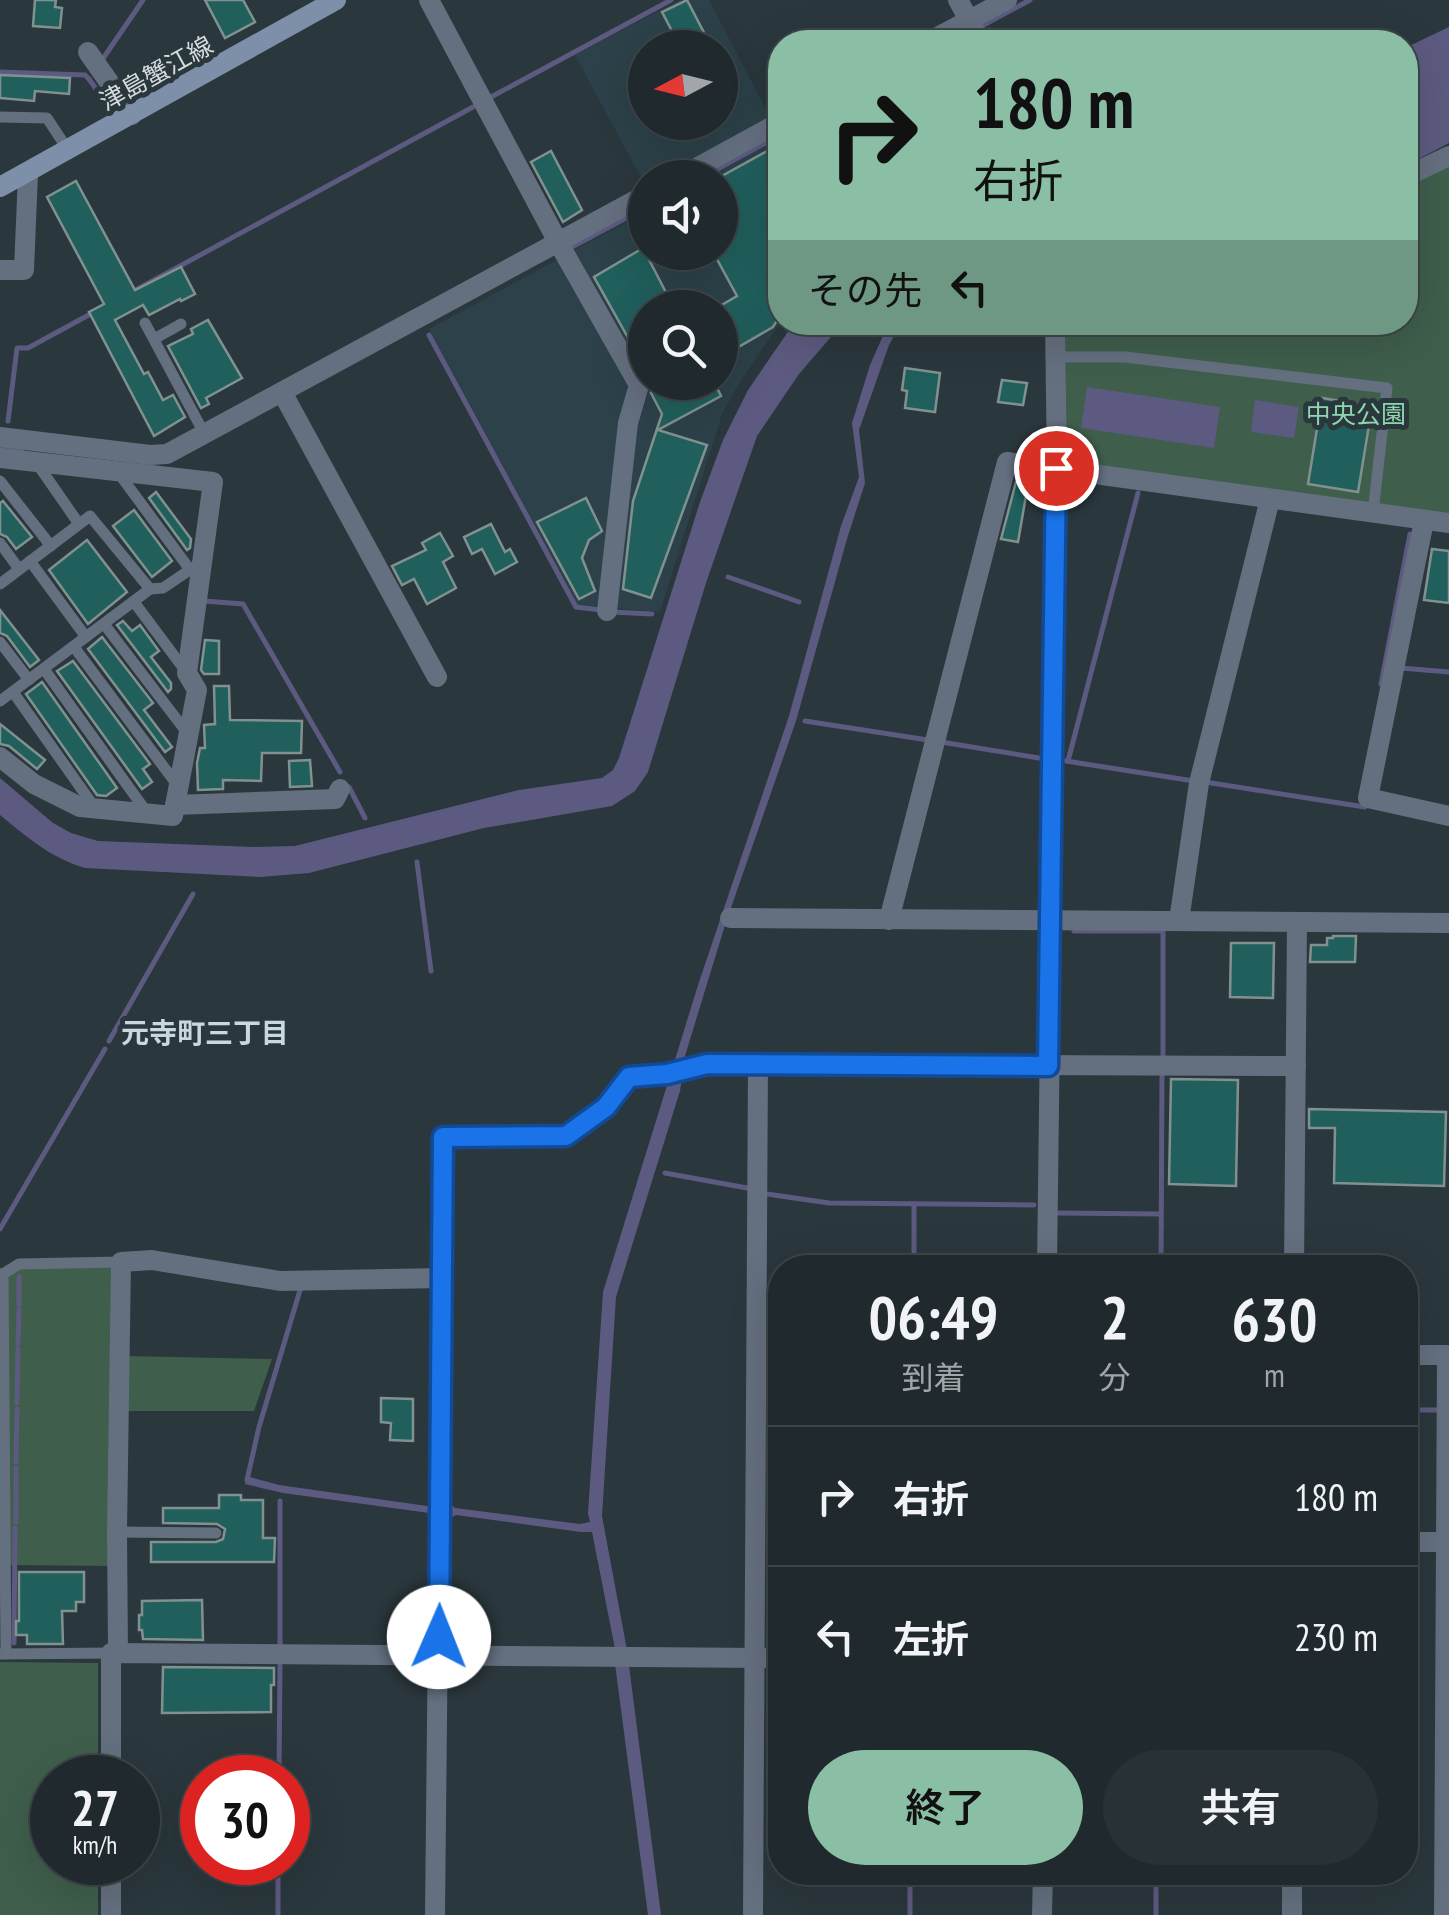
<!DOCTYPE html>
<html lang="ja">
<head>
<meta charset="utf-8">
<style>
	:root { --surface:#20292d; --page:#283135; --text:#f1f3f6; --muted:#a2a6aa; --line:#3d4549; --accent:#8abfa5 }
	body { margin:0; font-family:"PT Sans Narrow","Noto Sans JP",sans-serif; background:var(--page); color:var(--text); height:100vh; display:flex; flex-direction:column; font-size:38px; white-space:nowrap }
	* { box-sizing:border-box; margin:0 }
	p { font-size:32px; color:var(--muted) }
	.icon { flex:none; width:55px; height:55px; fill:none; stroke:currentColor; stroke-width:2; stroke-linecap:round; stroke-linejoin:round }
	.map { position:relative; flex:1; overflow:hidden }
	.side { position:absolute; left:768px; top:1255px; width:650px; height:630px; display:flex; flex-direction:column; background:var(--surface); border-radius:40px; box-shadow:0 10px 40px #0002,0 0 0 2px var(--line) }
	.side>* { flex:none }
	.guide { position:absolute; left:768px; top:30px; width:650px; height:305px; border-radius:40px; box-shadow:0 10px 40px #0002,0 0 0 2px var(--line); background:#8abfa5; color:#111; overflow:hidden }
	.needle { width:65px; rotate:263deg }
	.tools { position:absolute; left:628px; top:30px; display:grid; gap:20px }
	.tools a { display:grid; place-items:center; width:110px; height:110px; border-radius:50%; background:var(--surface); box-shadow:0 10px 40px #0002,0 0 0 2px var(--line); font-size:50px }
	.speed { position:absolute; left:30px; top:1755px; display:flex; gap:20px; font-size:50px; font-weight:700; text-align:center }
	.speed>* { display:grid; place-content:center; width:130px; height:130px; border-radius:50%; background:var(--surface); box-shadow:0 10px 40px #0002,0 0 0 2px var(--line); line-height:1 }
	.speed small { font-size:25px; font-weight:400 }
	.speed .limit { border:15px solid #d22; background:#fff; color:#111 }
	.pin { position:absolute; display:grid; place-items:center; width:85px; height:85px; color:#fff; margin:-42px; border:5px solid #fff; border-radius:50%; box-shadow:0 2px 10px #0007 }
	.me { position:absolute; width:110px; margin:-55px; rotate:1deg; stroke-linejoin:round; filter:drop-shadow(0 0 8px #0008) }
	.turn { display:flex; align-items:center; gap:35px; height:210px; padding:0 40px; font-size:45px }
	.turn .icon { width:130px; height:130px; stroke-width:2.5 }
	.turn b { display:block; font-size:70px; line-height:85px }
	.then { display:flex; align-items:center; height:95px; padding:0 40px; background:#0003; gap:20px; font-size:38px }
	.eta { display:flex; justify-content:space-evenly; align-items:center; height:170px; text-align:center }
	.eta b { font-size:60px; font-weight:600; line-height:70px }
	.button { display:flex; gap:20px; margin-top:auto; padding:20px 40px }
	.button a { flex:1; height:115px; border-radius:60px; background:var(--accent); color:#111; font-size:40px; font-weight:600; line-height:115px; text-align:center }
	.button a+a { background:var(--page); color:var(--text) }
	ul { padding:0; list-style:none }
	li { display:flex; align-items:center; gap:30px; height:140px; padding:0 40px; border-top:2px solid var(--line) }
	li div { flex:1 }
	li b { display:block; font-size:38px }
	li em { font-style:normal }
	.map>svg:first-child { display:block }
</style>
</head>
<body>
<div class="map">
<svg width="1449" height="1915" viewBox="0 0 1449 1915">
	<rect width="100%" height="100%" fill="#2a373c"/>
	<path fill="#2c4149" fill-rule="evenodd" d="M679,0H709L780,136V323L738,385L722,414L660,612L578,605L429,329L645,212V252H720V178H645V185L575,55ZM645,48H720V122H645ZM645,308H720V382H645Z"/>
	<g fill="#3f5e4c">
		<path d="M1449,163V514L1070,461L1066,455L1065,323L1405,322V184Z"/>
		<path d="M112,1267L111,1566L0,1565V1268Z"/>
		<path d="M125,1356L272,1359L254,1411H124Z"/>
		<path d="M0,1662L98,1663V1777L52,1778V1862L98,1863V1915H0Z"/>
	</g>
	<g fill="#5d5a81">
		<path d="M1449,27V143L1405,166V48Z"/>
		<path d="M794,323H843L799,374L757,436L706,583L648,772L635,791L612,806L484,828L309,873L261,877L85,868C51,858 27,837 0,815V778L53,823L71,833L98,841L254,847L295,846L519,790L602,778L613,770L619,758L700,502L723,440L748,390Z"/>
		<path d="M886,323H901L889,345L859,430L865,483L847,539L796,721L725,925L685,1056L680,1091L616,1297L602,1516L627,1650L661,1915H648L615,1664V1649L592,1532H581L456,1515L449,1519L429,1513L283,1493L245,1484L246,1476L279,1485L427,1506L448,1502L455,1508L580,1524L590,1522L588,1513L603,1292L699,982L789,716L841,526L859,477L852,423L870,365L886,329Z"/>
		<path d="M1087,387L1220,407L1214,448L1081,428Z"/>
		<path d="M1255,400L1299,407L1294,438L1251,432Z"/>
	</g>
	<g fill="none" stroke-linecap="round" stroke-linejoin="round">
		<g stroke="#5d5a81" stroke-width="5">
			<path d="M980,27L1030,0"/>
			<path d="M989,30L995,42"/>
			<path d="M951,42L970,32"/>
			<path d="M102,60L143,0"/>
			<path d="M0,72L85,75L89,79"/>
			<path d="M89,79L107,105"/>
			<path d="M491,97L671,0"/>
			<path d="M701,178L780,135"/>
			<path d="M570,248L645,208"/>
			<path d="M132,292L473,107"/>
			<path d="M429,335L576,607L601,610"/>
			<path d="M8,421L17,348H28L96,311"/>
			<path d="M0,447L22,450"/>
			<path d="M728,577L799,602"/>
			<path d="M204,598V601L243,604L340,772"/>
			<path d="M612,612L652,614"/>
			<path d="M1401,668L1449,672"/>
			<path d="M1381,684L1410,534"/>
			<path d="M805,721L928,740"/>
			<path d="M941,742L1039,758"/>
			<path d="M1066,761L1194,781"/>
			<path d="M1068,761L1138,493"/>
			<path d="M1205,782L1365,807"/>
			<path d="M349,787L365,818"/>
			<path d="M417,862L431,971"/>
			<path d="M1074,931H1163V1059"/>
			<path d="M109,1041L193,894"/>
			<path d="M665,1173L747,1188"/>
			<path d="M767,1194L829,1203L1034,1205"/>
			<path d="M1057,1213L1161,1214"/>
			<path d="M0,1229L105,1049"/>
			<path d="M914,1268V1206"/>
			<path d="M1161,1268L1162,1073"/>
			<path d="M19,1305V1277"/>
			<path d="M18,1344L19,1310"/>
			<path d="M17,1403L18,1349"/>
			<path d="M1405,1410H1440"/>
			<path d="M16,1462L17,1409"/>
			<path d="M249,1481L247,1480L259,1427L301,1287"/>
			<path d="M280,1501V1646"/>
			<path d="M16,1522V1468"/>
			<path d="M14,1643L15,1528"/>
			<path d="M279,1778L280,1663"/>
			<path d="M278,1915V1862"/>
			<path d="M910,1915V1872"/>
			<path d="M1156,1915V1872"/>
		</g>
	</g>
	<g fill="#205f5c" stroke="#80918f" stroke-width="2.5">
		<path d="M35,0H56L55,7L62,8L60,28L33,26Z"/>
		<path d="M205,0H243L255,22L225,38Z"/>
		<path d="M687,0L712,48H681L662,12Z"/>
		<path d="M0,75L70,78L69,94L35,91L34,101L0,98Z"/>
		<path d="M780,144V316L773,327L735,349L720,321V306L737,296L713,252H720V177Z"/>
		<path d="M551,151L582,210L563,222L531,162Z"/>
		<path d="M76,181L135,290L181,267L195,294L181,301L180,299L149,315L143,305L115,320L144,374L148,372L163,400L173,395L185,417L154,436L89,312L104,304L47,197Z"/>
		<path d="M643,248L674,308H645V368L594,277Z"/>
		<path d="M208,320L242,378L206,398L209,404L201,408L168,346L193,334L191,329Z"/>
		<path d="M905,368L940,373L935,412L905,408L907,391L902,390Z"/>
		<path d="M1002,380L1027,383L1023,405L998,402Z"/>
		<path d="M652,382H714L721,396L658,430L707,445L651,598L623,589L633,501L662,414L651,393Z"/>
		<path d="M1322,398L1341,401L1339,420L1369,425L1358,492L1308,484Z"/>
		<path d="M1016,482L1028,484L1018,542L1001,539Z"/>
		<path d="M156,492L191,539L190,548L187,550L149,498Z"/>
		<path d="M586,498L602,531L589,540L582,558L595,591L579,599L537,522Z"/>
		<path d="M3,501L32,537L16,549L7,537L0,534V503Z"/>
		<path d="M134,510L172,561L152,577L113,526Z"/>
		<path d="M491,524L505,552L510,549L517,562L495,574L482,549L472,554L464,537Z"/>
		<path d="M440,533L453,556L443,562L456,588L427,604L414,579L402,585L392,566L426,550L422,543Z"/>
		<path d="M87,540L127,592L88,624L49,570Z"/>
		<path d="M1432,549L1449,551V603L1424,600Z"/>
		<path d="M0,610L39,660L30,667L7,636L0,633Z"/>
		<path d="M123,621L132,631L140,625L159,651L151,657L171,683V689L168,692L117,625Z"/>
		<path d="M102,637L153,703L144,710L172,747L165,752L88,649Z"/>
		<path d="M205,640L219,641V674H204L201,670Z"/>
		<path d="M73,661L150,764L143,769L152,782L142,789L57,671Z"/>
		<path d="M42,682L117,788L106,796L97,795L26,694Z"/>
		<path d="M214,686H229L230,720L302,721L301,753H262L261,781L223,780V789L198,790L197,763L200,748H205L204,725L215,724Z"/>
		<path d="M0,724L45,760L37,769L9,746L0,744Z"/>
		<path d="M310,760L312,786L290,787L289,761Z"/>
		<path d="M1333,936H1356L1355,962H1310L1311,945H1327V938H1333Z"/>
		<path d="M1231,943H1274L1273,998L1230,997Z"/>
		<path d="M1171,1079L1238,1080L1236,1186L1169,1184Z"/>
		<path d="M1309,1109L1446,1112L1444,1186L1334,1183L1335,1128H1309Z"/>
		<path d="M381,1398L413,1399V1441L390,1440L391,1423L381,1422Z"/>
		<path d="M219,1495H241V1500H263V1538H275L274,1562H151V1542H216L223,1539L225,1529L217,1524L163,1523V1508H219Z"/>
		<path d="M19,1572H84V1602H76V1611H62L63,1644H27V1635H16V1621H19Z"/>
		<path d="M202,1600L203,1640L143,1639L142,1630H139V1615H142V1601Z"/>
		<path d="M163,1667L274,1668V1685H271V1712L162,1713Z"/>
	</g>
	<g fill="none" stroke-linecap="round" stroke-linejoin="round">
		<g stroke="#646f7f" stroke-width="11">
			<path d="M0,117L47,118L68,150"/>
			<path d="M145,323L204,433"/>
			<path d="M154,339L181,324"/>
			<path d="M1055,357H1125L1387,388L1373,513"/>
			<path d="M36,462L79,524"/>
			<path d="M117,471L191,571"/>
			<path d="M0,481L51,546"/>
			<path d="M0,543L19,569"/>
			<path d="M30,561L86,637"/>
			<path d="M0,584L90,516L150,589L0,701"/>
			<path d="M150,589L163,588L194,567"/>
			<path d="M134,602L187,673"/>
			<path d="M104,624L188,734"/>
			<path d="M0,642L29,680"/>
			<path d="M74,647L178,786"/>
			<path d="M44,669L148,814"/>
			<path d="M13,692L95,808"/>
			<path d="M117,1532L216,1533"/>
			<path d="M1,1654L111,1653"/>
			<path d="M6,1654L3,1274L19,1264L121,1262"/>
		</g>
		<g stroke="#646f7f" stroke-width="20">
			<path d="M429,0L558,242L639,385L628,423L607,611"/>
			<path d="M928,42L1007,0"/>
			<path d="M88,52L132,115"/>
			<path d="M1405,177L1449,156"/>
			<path d="M678,178L780,122"/>
			<path d="M0,270H24L28,174"/>
			<path d="M282,392L437,677"/>
			<path d="M0,437L150,455L167,454L645,195"/>
			<path d="M0,458L213,482L187,673L197,690L173,816L80,807L34,784L0,757"/>
			<path d="M1424,521L1368,798L1449,816"/>
			<path d="M175,805L335,799L340,789"/>
			<path d="M730,918L1449,923"/>
			<path d="M889,920L1007,462L1449,523"/>
			<path d="M1179,921L1199,783L1270,499"/>
			<path d="M1047,1268L1057,468"/>
			<path d="M1294,1268L1297,922"/>
			<path d="M1405,1355H1447L1444,1915"/>
			<path d="M1405,1542H1449"/>
			<path d="M118,1653L117,1532L121,1262L152,1260L280,1281L442,1278"/>
			<path d="M111,1778V1653L780,1658"/>
			<path d="M111,1915V1862"/>
			<path d="M435,1915L443,1137L566,1136L606,1107L629,1077L667,1074L707,1064L1296,1066"/>
			<path d="M753,1915L758,1064"/>
			<path d="M1042,1915L1043,1872"/>
			<path d="M1292,1915V1872"/>
		</g>
		<g stroke="#646f7f" stroke-width="20">
			<path d="M958,0L981,42"/>
			<path d="M1055,322L1057,468"/>
		</g>
		<path stroke="#7e90a9" stroke-width="20" d="M0,187L336,0"/>
	</g>
	<g fill="none" stroke-linecap="round" stroke-linejoin="round">
		<defs>
			<path id="route" d="M439,1637L443,1137L566,1136L606,1107L629,1077L667,1074L707,1064L1048,1066L1056,468"/>
		</defs>
		<use href="#route" stroke="#114b97" stroke-width="25"/>
		<use href="#route" stroke="#1a73e8" stroke-width="18"/>
	</g>
	<g text-anchor="middle" stroke-width="10" stroke-linejoin="round" paint-order="stroke">
		<g font-size="25" fill="#d4dcdf" stroke="#2a373c">
			<text transform="translate(156 73) rotate(-29)" y="9">津島蟹江線</text>
		</g>
		<g font-size="25" fill="#8ed7ad" stroke="#2a373c">
			<text x="1356" y="423">中央公園</text>
		</g>
		<g font-size="28" font-weight="bold" fill="#c8d8de" stroke="#2a373c">
			<text x="205" y="1043">元寺町三丁目</text>
		</g>
	</g>
</svg>
<div class="tools">
<a><svg class="needle" viewBox="-14 -14 28 28"><path d="M0-13l5 13h-10z" fill="#e53935"/><path d="M0 13l5-13h-10z" fill="#a2a6aa"/></svg></a>
<a><svg class="icon" aria-label="sound" viewBox="0 0 24 24"><path d="M4 9h4l5-4v14l-5-4H4zM17 9q2 3 0 6"/></svg></a>
<a><svg class="icon" aria-label="search" viewBox="0 0 24 24"><circle cx="10" cy="10" r="6"/><path d="M15 15l6 6"/></svg></a>
</div>
<div class="speed"><div>27<small>km/h</small></div><div class="limit">30</div></div>
<div class="pin" style="left:1056px;top:468px;background:#d93025"><svg class="icon" aria-label="arrive" viewBox="0 0 24 24"><path d="M6 21V4h12l-3 4 3 4H6"/></svg></div>
<svg class="me" style="left:439px;top:1637px" viewBox="-20 -20 40 40"><circle r="19" fill="#fff"/><path d="M0-13L10 11 0 6-10 11z" fill="#1a73e8"/></svg>
<div class="guide">
<div class="turn"><svg class="icon" aria-label="right" viewBox="0 0 24 24"><path d="M7 20v-9h11M14 6l5 5-5 5"/></svg><div><b>180 m</b>右折</div></div>
<div class="then">その先<svg class="icon" aria-label="left" viewBox="0 0 24 24"><path d="M17 20v-9H6M10 6l-5 5 5 5"/></svg></div>
</div>
<section class="side">
<div class="eta">
<div><b>06:49</b><p>到着</p></div>
<div><b>2</b><p>分</p></div>
<div><b>630</b><p>m</p></div>
</div>
<ul>
<li><svg class="icon" aria-label="right" viewBox="0 0 24 24"><path d="M7 20v-9h11M14 6l5 5-5 5"/></svg><div><b>右折</b></div><em>180 m</em></li>
<li><svg class="icon" aria-label="left" viewBox="0 0 24 24"><path d="M17 20v-9H6M10 6l-5 5 5 5"/></svg><div><b>左折</b></div><em>230 m</em></li>
</ul>
<div class="button"><a>終了</a><a>共有</a></div>
</section>
</div>
</body>
</html>
